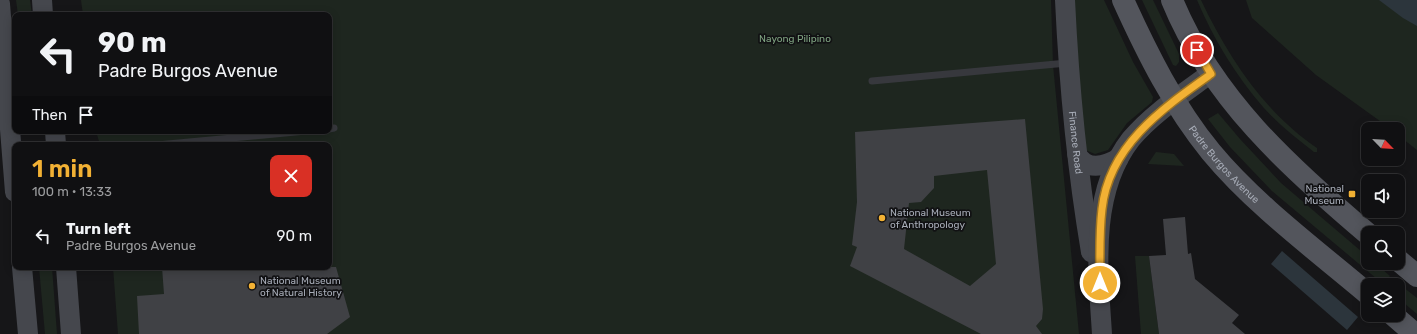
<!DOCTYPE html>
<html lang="en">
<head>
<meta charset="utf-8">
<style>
	:root { --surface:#101012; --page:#1e1e20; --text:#f1f3f6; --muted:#9c9d9f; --line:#303032; --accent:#f2b134 }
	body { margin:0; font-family:Rubik,sans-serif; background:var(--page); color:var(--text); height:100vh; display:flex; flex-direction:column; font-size:15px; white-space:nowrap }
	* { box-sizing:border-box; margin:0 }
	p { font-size:13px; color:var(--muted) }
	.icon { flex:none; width:22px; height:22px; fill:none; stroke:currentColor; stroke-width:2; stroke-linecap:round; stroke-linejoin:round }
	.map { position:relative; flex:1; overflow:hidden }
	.sheet { position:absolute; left:12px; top:142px; width:320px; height:128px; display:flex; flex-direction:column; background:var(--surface); border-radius:8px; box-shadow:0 2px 10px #0003,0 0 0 1px var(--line) }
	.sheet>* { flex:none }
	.guide { position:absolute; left:12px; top:12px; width:320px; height:122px; border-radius:8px; box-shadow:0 2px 10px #0003,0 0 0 1px var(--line); background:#101012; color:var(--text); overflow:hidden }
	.needle { width:26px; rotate:115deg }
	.fabs { position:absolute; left:1361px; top:122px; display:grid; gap:8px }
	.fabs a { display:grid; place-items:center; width:44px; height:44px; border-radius:8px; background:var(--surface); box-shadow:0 2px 10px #0003,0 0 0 1px var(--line); font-size:20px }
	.pin { position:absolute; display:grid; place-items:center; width:34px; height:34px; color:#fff; margin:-17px; border:2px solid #fff; border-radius:50%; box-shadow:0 1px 4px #0007 }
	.me { position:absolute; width:44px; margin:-22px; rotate:0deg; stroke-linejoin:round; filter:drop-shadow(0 0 3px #0008) }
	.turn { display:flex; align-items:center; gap:14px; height:84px; padding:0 20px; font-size:18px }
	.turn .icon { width:52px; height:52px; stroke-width:2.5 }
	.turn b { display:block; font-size:28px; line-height:34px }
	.then { display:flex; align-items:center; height:38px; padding:0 20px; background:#0003; gap:8px; font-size:15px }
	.round { display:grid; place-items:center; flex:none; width:42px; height:42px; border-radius:8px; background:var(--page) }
	.summary { display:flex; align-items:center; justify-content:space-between; height:68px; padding:0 20px }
	h1 { font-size:24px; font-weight:600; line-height:30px; color:var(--accent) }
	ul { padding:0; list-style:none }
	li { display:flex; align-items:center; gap:12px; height:52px; padding:0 20px }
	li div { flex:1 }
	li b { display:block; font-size:15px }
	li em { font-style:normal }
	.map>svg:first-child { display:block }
</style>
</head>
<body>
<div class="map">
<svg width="1417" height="334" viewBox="0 0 1417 334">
	<rect width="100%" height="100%" fill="#161618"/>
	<g fill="#1e261f">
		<path d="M16,0H30L32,15H18Z"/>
		<path d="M81,0H1051L1053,65L1079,334H118L113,267H329V145H100L96,131H329V15H83Z"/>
		<path d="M1070,0H1104L1133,62L1153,97L1152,102L1127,123L1108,150L1095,154L1083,149Z"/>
		<path d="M1142,0H1153L1179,54V62L1176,66L1173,65Z"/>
		<path d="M1197,0H1201C1228,57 1264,112 1317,148V152H1314C1296,138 1278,124 1263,107C1236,76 1213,38 1197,0Z"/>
		<path d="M1246,0H1417V150L1398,135V129H1391L1316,75L1252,18Z"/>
		<path d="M1218,113L1240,139L1281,183L1368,257V263H1375L1390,276L1383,284L1272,191L1230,147L1208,119Z"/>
		<path d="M1156,152L1174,154L1184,166L1148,164Z"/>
		<path d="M1135,256H1149L1159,334H1141Z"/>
		<path d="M39,267H52L57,334H45Z"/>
		<path d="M1403,287L1417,298V314L1398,298V294Z"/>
	</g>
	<g fill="#2c353c">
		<path d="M1379,0H1417V26L1403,18Z"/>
		<path d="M1282,251L1358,317L1347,330L1271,264Z"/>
	</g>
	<g fill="#404145" fill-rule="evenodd">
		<path d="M1025,119L1043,309L1042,319L1036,326L1042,334H981L850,266L857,247L852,245L857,202L855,132ZM987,170L996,264L970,286L904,249L909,203L921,202L934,188V176Z"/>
		<path d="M1185,217L1188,254L1191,253L1195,279L1239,315L1232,323L1245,334H1159L1149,256L1166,255L1163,219Z"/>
		<path d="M162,267H336L350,317L327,334H139L137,296L164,294Z"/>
	</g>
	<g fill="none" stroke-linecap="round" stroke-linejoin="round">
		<g stroke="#37383d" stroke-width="7">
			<path d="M872,81L1067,63"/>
			<path d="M329,129L334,128"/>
			<path d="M157,145L306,131"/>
		</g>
		<g stroke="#45474d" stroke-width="20">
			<path d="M42,0L43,15"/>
			<path id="s1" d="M1065,0C1069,85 1077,169 1091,252"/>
			<path d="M0,4L15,192"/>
			<path d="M55,131L56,145"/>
			<path d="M1077,154C1085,171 1105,167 1119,158"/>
			<path d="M22,267L28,334"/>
			<path d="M66,267L71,334"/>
			<path d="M1102,334C1098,270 1089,193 1131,139C1153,113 1184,93 1211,73"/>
		</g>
		<g stroke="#53555c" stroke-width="22">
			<path id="s2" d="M1123,0C1147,53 1174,107 1211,152C1254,204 1316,250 1368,294"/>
			<path d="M1172,0C1212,98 1290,168 1368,234"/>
			<path d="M1398,260L1417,276"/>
			<path d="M1393,315L1415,334"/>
		</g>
	</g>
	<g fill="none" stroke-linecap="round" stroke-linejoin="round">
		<defs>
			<path id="route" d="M1100,283C1100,258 1099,234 1102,209C1109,145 1163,108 1211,74L1197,50"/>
		</defs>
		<use href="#route" stroke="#9d7322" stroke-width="10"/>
		<use href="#route" stroke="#f2b134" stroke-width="7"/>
	</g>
	<g fill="#f2b134" stroke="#111113" stroke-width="1.5">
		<rect x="1348" y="190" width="8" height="8" rx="2"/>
		<circle cx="882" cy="218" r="4"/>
		<circle cx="252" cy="286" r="4"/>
	</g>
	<g text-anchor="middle" stroke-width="3.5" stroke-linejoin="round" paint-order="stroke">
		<g font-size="10" fill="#7fa381" stroke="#111113">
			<text x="795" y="42">Nayong Pilipino</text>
		</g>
		<g font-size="10" fill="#a8adb8" stroke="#111113">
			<text dy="4" stroke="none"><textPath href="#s1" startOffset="143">Finance Road</textPath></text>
			<text dy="4" stroke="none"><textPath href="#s2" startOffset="194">Padre Burgos Avenue</textPath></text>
		</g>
		<g font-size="10" fill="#a8adb8" stroke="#111113" text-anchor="start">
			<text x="1344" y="192" text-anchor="end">National<tspan x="1344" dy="12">Museum</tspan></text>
			<text x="890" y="216">National Museum<tspan x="890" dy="12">of Anthropology</tspan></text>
			<text x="260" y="284">National Museum<tspan x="260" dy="12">of Natural History</tspan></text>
		</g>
	</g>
</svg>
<div class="fabs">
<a><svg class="needle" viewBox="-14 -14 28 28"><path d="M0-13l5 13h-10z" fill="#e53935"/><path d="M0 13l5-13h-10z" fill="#9c9d9f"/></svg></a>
<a><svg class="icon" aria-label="sound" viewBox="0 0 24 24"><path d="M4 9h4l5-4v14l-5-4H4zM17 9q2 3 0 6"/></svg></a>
<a><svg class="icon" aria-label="search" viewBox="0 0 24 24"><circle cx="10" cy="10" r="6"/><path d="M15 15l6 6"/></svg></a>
<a><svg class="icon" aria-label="layers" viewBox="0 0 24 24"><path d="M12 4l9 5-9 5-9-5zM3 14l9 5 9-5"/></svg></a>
</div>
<div class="pin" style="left:1197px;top:50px;background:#d93025"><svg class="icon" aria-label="arrive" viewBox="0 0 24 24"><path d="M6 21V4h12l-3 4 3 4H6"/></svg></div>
<svg class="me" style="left:1100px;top:283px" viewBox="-20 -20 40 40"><circle r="17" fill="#f2b134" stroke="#fff" stroke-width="3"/><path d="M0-11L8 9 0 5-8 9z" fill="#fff"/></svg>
<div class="guide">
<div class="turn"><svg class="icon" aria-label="left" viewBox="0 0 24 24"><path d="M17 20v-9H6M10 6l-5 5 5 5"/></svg><div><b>90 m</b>Padre Burgos Avenue</div></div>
<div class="then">Then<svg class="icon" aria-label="arrive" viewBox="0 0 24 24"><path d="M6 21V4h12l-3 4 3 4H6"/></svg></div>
</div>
<section class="sheet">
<div class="summary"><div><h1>1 min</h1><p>100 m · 13:33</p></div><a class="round" style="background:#d93025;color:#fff"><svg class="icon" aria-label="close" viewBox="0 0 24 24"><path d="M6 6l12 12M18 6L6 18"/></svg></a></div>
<ul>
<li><svg class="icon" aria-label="left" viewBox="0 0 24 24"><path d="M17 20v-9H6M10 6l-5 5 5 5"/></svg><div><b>Turn left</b><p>Padre Burgos Avenue</p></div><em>90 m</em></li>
</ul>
</section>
</div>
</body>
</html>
